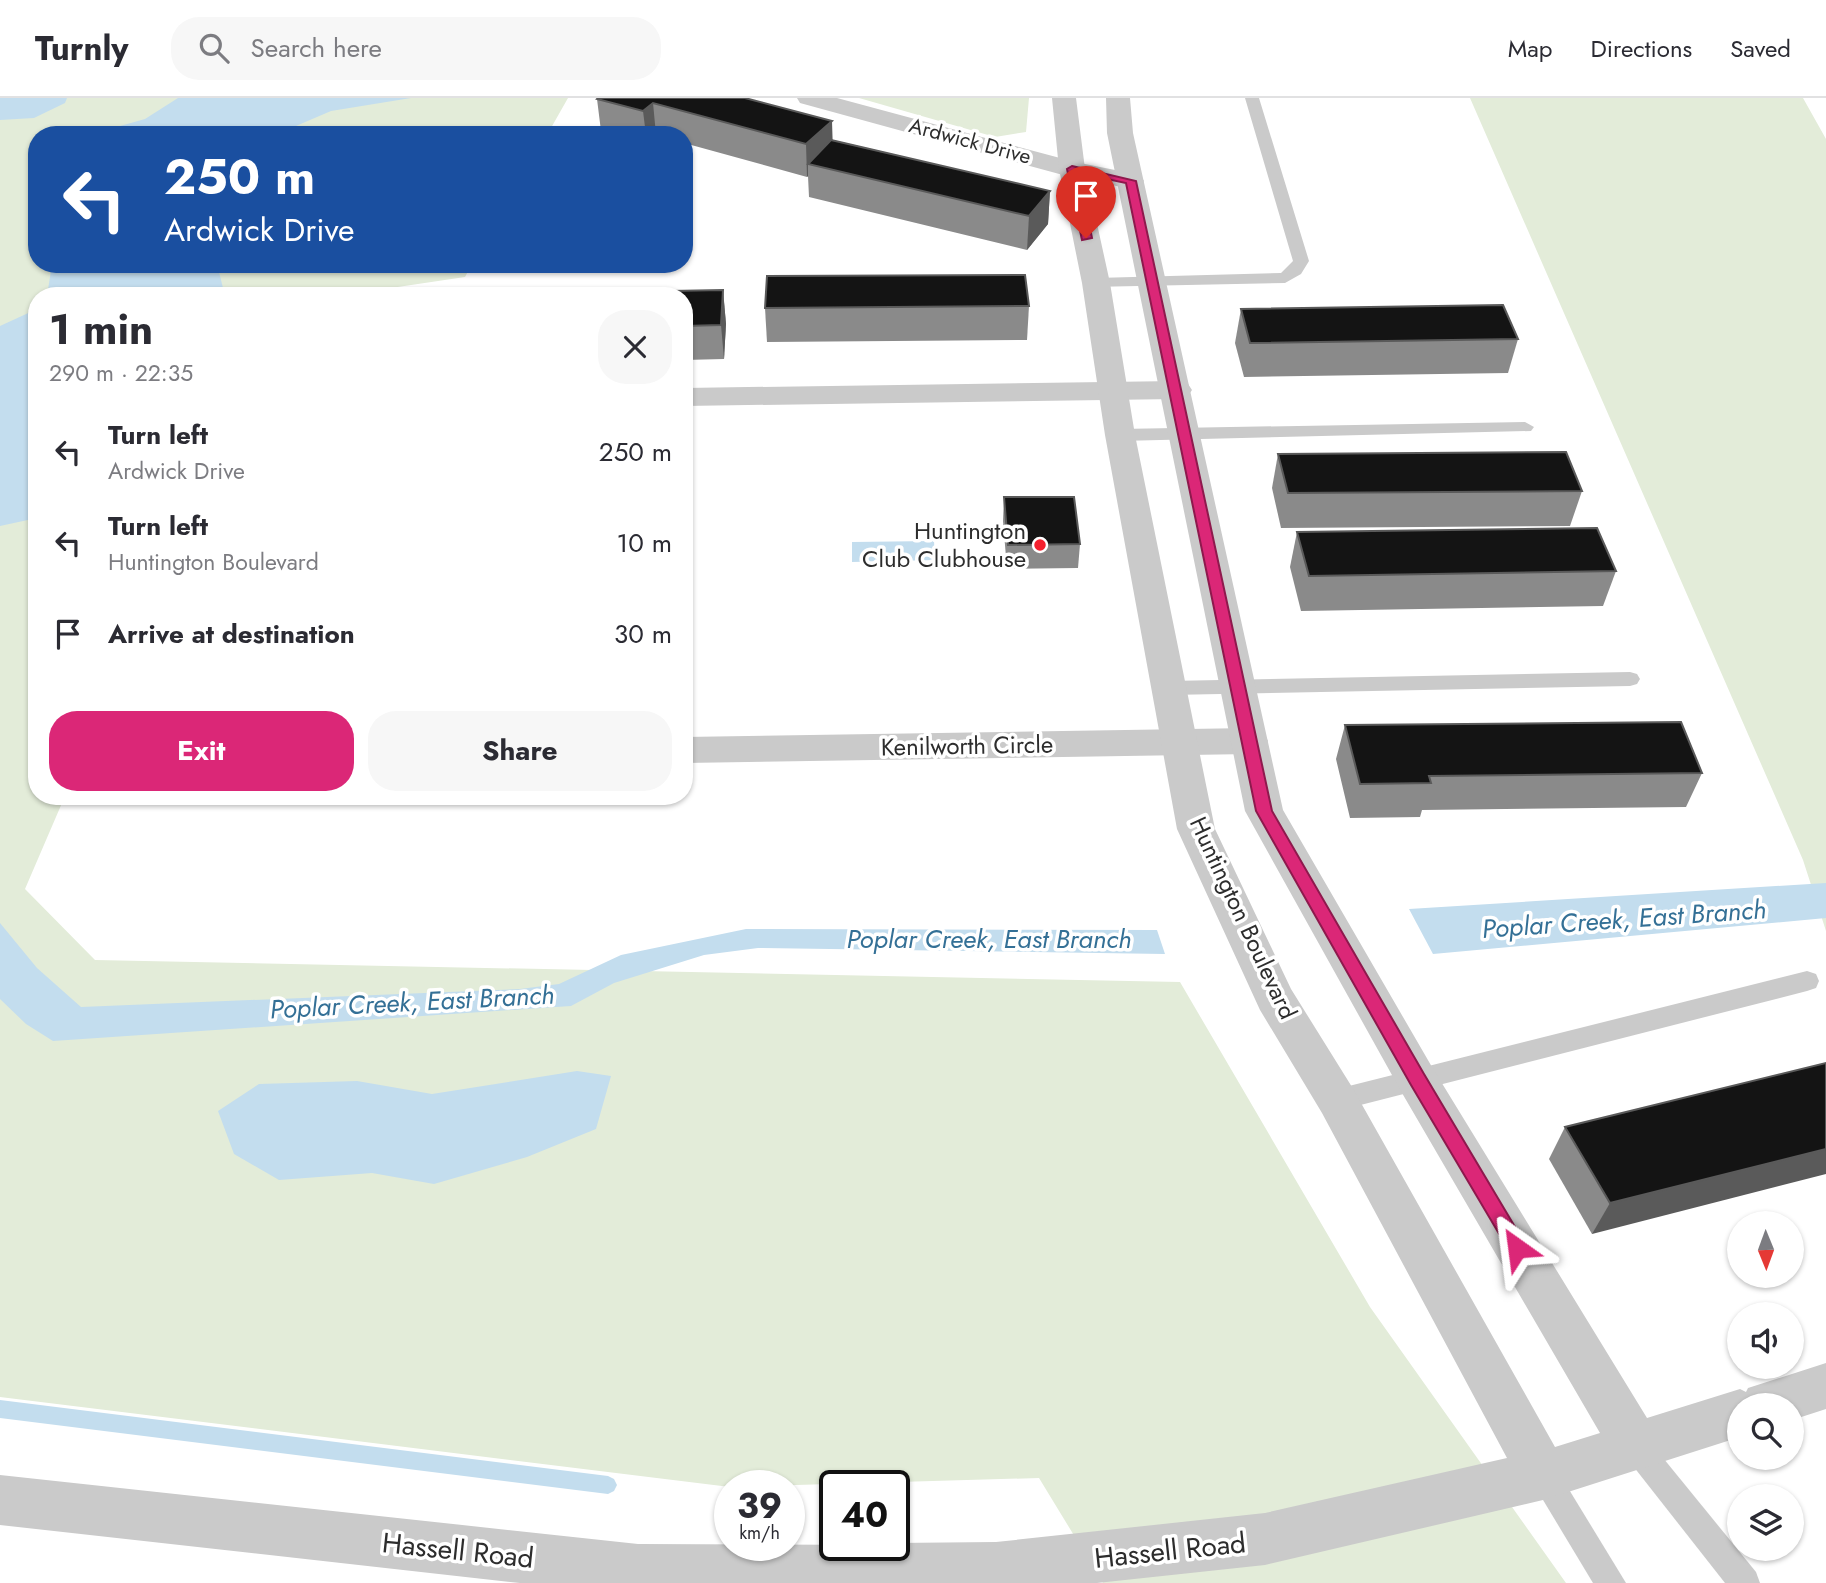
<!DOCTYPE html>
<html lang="en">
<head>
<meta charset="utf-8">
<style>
	:root { --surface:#fff; --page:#f7f7f7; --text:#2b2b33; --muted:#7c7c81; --line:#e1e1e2; --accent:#db2777 }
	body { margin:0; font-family:Jost,sans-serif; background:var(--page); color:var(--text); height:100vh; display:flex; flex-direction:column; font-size:26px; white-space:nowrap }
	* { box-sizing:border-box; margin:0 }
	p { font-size:23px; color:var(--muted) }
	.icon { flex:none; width:38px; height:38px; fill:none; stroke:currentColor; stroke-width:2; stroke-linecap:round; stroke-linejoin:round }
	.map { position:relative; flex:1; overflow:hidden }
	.panel { position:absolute; left:28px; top:189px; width:665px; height:518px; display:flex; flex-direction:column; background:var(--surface); border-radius:28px; box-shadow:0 2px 5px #0004 }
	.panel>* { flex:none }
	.top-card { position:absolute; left:28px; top:28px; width:665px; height:147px; border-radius:28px; box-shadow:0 2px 5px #0004; background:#1a4fa0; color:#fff; overflow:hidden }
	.needle { width:46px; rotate:179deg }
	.buttons { position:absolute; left:1727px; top:1113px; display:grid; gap:14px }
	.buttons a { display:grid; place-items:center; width:77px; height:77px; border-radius:50%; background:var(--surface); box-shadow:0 2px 5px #0004; font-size:35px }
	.speed { position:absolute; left:714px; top:1372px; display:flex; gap:14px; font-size:35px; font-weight:700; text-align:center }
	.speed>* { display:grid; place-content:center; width:91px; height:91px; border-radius:50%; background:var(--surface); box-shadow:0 2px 5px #0004; line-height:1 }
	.speed small { font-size:18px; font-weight:400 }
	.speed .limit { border:4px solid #111; border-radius:10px; background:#fff; color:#111 }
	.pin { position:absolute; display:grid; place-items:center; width:60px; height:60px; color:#fff; margin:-72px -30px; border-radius:50% 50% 50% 0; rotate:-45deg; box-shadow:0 0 7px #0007 }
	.pin .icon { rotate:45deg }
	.me { position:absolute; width:77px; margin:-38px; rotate:329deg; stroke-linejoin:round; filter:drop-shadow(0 0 5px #0008) }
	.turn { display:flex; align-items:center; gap:24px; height:147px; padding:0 21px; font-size:32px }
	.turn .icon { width:91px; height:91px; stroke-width:2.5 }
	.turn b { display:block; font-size:49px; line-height:60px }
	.round { display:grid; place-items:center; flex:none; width:74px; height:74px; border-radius:28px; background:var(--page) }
	.headline { display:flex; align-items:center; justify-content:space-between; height:119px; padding:0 21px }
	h1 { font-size:42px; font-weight:700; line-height:52px }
	.cta { display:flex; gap:14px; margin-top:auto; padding:14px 21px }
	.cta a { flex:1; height:80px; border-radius:28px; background:var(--accent); color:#fff; font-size:28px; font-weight:700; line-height:80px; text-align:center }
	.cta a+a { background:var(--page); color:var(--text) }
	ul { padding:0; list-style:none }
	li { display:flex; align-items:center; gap:21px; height:91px; padding:0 21px }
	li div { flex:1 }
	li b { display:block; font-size:26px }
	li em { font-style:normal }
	header { display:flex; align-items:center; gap:42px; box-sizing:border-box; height:98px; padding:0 35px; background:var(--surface); border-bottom:2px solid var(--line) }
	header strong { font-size:33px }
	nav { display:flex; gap:38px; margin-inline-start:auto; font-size:24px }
	.search { width:490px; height:63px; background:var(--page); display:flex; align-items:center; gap:18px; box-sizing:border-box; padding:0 24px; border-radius:28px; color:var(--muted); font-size:26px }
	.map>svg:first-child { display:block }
</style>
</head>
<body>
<header>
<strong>Turnly</strong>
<div class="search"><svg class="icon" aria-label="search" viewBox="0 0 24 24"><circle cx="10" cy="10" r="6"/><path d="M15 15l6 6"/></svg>Search here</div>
<nav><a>Map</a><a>Directions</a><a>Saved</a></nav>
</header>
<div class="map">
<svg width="1826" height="1485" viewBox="0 0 1826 1485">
	<rect width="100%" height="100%" fill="#fff"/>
	<g fill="#e3ecd9">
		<path d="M0,0H568L547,37H37V166H472L465,179L337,198H37V698H65L25,791L95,862L1180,884L1370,1209L1566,1485H1103L1039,1380L730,1389L0,1299Z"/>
		<path d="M859,0H1029L1026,34L995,39Z"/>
		<path d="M1470,0H1803L1826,41V833L1803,762Z"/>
	</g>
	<g fill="#c3ddee">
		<path d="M0,0H67L65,5L34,20L0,22Z"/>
		<path d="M178,0H411L331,13L275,37H88L145,21Z"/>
		<path d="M52,166H217L225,198H47Z"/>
		<path d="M37,211V420L0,428V228Z"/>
		<path d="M934,443L935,462L852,464V444Z"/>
		<path d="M1826,785V820L1433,856L1409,811Z"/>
		<path d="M0,825L37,870L81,909L520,891L559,886L621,857L746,831L1157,832L1165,856L758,850L704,857L614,885L571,908L53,943L26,926L0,901Z"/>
		<path d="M577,973L611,978L596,1031L527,1059L434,1086L372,1075L279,1082L234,1056L218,1013L259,986L357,983L432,996Z"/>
	</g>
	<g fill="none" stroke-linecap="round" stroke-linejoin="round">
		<path fill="#c3ddee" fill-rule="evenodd" d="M0,1302L608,1378L614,1381L617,1387L614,1393L608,1396L0,1320Z"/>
		<g fill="#cacaca" fill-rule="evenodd">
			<path d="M1245,0H1259L1309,163L1301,176L1285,185L1090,189L1088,185L1090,181L1096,180L1281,175L1293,163Z"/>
			<path d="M1525,324L1534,329L1531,333L1120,343L1111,337L1120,331Z"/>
			<path d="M1630,574L1637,576L1640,581L1637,586L1630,588L1169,597L1162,595L1158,590L1162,585L1169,583Z"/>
			<path d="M1807,873L1816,876L1819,883L1816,890L1807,893L1337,1013L1328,1010L1324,1002L1328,994L1337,991Z"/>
			<path d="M1636,1335L1646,1339L1756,1474L1760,1485H1725L1626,1359L1621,1349L1626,1339Z"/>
			<path d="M1543,1362L1554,1367L1626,1485H1593L1528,1377L1532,1367Z"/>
		</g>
		<g fill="#cacaca" fill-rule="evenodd">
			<path d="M797,0H837L1075,64L1140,77L1144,83L1140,89L1131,91L1063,77L800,5Z"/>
			<path d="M1177,283L1188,286L1192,292L1188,298L1177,301L684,308V290Z"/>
			<path d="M1250,630L1263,634L1268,643L1263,652L1250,656L684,665V639Z"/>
		</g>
		<path fill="#cacaca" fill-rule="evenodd" d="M1052,0H1076L1085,71L1110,185L1135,337L1215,731L1291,891L1352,989L1555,1349L1600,1335L1402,995L1245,713L1107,35L1106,0H1130L1133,35L1283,712L1432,969L1647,1320L1740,1291L1746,1294L1748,1290L1826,1265V1311L1792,1322V1307H1740V1339L1543,1402L1265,1467L1097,1485H520L0,1427V1377L638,1446L894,1447V1445L996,1444L1265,1415L1507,1360L1322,1015L1260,912L1177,731L1105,337L1082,185L1059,71Z"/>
	</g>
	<g fill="#8a8a8a">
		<path d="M745,0L833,42L1050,93L1048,126L1027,152L809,99L808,78L807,79L684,45V37H614L601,33L597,1Z"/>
		<path d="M723,192L726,226L724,261L684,262V198Z"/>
		<path d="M1029,208L1027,242L767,244L765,210Z"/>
		<path d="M1241,211L1518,241L1508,275L1244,279L1235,245Z"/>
		<path d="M1278,356L1582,393L1570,428L1281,430L1272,390Z"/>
		<path d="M1004,399L1080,446L1078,470L1007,471L1003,423Z"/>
		<path d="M1297,434L1616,473L1603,508L1301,513L1290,469Z"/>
		<path d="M1345,627L1702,675L1686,709L1422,712L1420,719L1350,720L1336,661Z"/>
		<path d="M1826,965L1592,1136L1549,1061L1565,1029Z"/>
	</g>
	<g fill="#5a5a5a">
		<path d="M653,5L656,37H646L643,13Z"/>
		<path d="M832,23L833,55L808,66V78L807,79L806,46Z"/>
		<path d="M1050,93L1048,126L1027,152L1029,118Z"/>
		<path d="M723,192L726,226L724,261L721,227Z"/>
		<path d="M1826,1051V1076L1592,1136L1610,1105Z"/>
	</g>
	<g fill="#141414" stroke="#5a5a5a" stroke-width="2">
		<path d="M598,0H745L832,23L806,46L653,5L643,13L597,1Z"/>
		<path d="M831,42L1050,93L1029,118L808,66Z"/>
		<path d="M1025,177L1029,208L765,210L767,178Z"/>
		<path d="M723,192L721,227L684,228V198H455V197Z"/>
		<path d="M1503,207L1518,241L1250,245L1241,211Z"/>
		<path d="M1566,354L1582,393L1288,395L1278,356Z"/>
		<path d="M1004,399H1074L1080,446L1008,447Z"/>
		<path d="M1597,430L1616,473L1309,478L1297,434Z"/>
		<path d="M1681,624L1702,675L1429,678L1431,685L1360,686L1345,627Z"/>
		<path d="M1826,965V1051L1610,1105L1565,1029Z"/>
	</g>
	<path fill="#db2777" stroke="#8e194d" stroke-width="2" d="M1072,68L1136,83L1272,713L1424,976L1524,1144L1527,1150L1524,1156L1517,1158L1511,1156L1411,987L1256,713L1126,85L1079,75L1092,140L1082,142L1067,71Z"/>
	<circle fill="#f51f2d" stroke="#fff" stroke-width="2.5" cx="1040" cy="447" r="7"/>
	<g text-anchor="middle" stroke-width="7" stroke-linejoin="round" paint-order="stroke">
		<g font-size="21" fill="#2d2d2d" stroke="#fff">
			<text transform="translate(970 43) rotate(15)" y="7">Ardwick Drive</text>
		</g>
		<g font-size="24" fill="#2d2d2d" stroke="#fff" text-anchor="end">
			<text x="1026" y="441">Huntington<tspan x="1026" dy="28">Club Clubhouse</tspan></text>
		</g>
		<g font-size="24" fill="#2d2d2d" stroke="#fff">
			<text transform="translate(967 648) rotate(-1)" y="8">Kenilworth Circle</text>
			<text transform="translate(1243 820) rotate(65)" y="8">Huntington Boulevard</text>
		</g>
		<g font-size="26" font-style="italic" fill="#347096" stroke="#fff">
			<text transform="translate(1624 821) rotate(-4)" y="9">Poplar Creek, East Branch</text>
			<text x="989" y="850">Poplar Creek, East Branch</text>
			<text transform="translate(412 904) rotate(-3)" y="9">Poplar Creek, East Branch</text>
		</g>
		<g font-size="28" fill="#2d2d2d" stroke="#fff">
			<text transform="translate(458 1452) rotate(6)" y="10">Hassell Road</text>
			<text transform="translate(1170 1452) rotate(-6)" y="10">Hassell Road</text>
		</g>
	</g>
</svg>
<div class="buttons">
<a><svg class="needle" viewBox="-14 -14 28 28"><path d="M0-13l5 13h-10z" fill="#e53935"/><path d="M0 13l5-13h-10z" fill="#7c7c81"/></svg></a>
<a><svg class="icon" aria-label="sound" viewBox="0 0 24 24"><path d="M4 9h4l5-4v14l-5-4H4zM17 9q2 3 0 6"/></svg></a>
<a><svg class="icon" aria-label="search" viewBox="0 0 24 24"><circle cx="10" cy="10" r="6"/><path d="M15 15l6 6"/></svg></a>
<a><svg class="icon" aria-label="layers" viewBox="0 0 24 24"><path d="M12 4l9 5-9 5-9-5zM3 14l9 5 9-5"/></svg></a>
</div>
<div class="speed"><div>39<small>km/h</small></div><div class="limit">40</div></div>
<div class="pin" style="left:1086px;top:140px;background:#d93025"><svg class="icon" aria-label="arrive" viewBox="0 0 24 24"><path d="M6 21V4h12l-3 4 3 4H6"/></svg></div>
<svg class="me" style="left:1517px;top:1150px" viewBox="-20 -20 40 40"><path d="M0-17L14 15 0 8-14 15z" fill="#db2777" stroke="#fff" stroke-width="4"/></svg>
<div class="top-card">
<div class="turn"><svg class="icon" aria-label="left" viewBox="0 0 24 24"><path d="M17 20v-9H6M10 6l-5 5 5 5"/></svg><div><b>250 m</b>Ardwick Drive</div></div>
</div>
<section class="panel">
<div class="headline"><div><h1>1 min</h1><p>290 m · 22:35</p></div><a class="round"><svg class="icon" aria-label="close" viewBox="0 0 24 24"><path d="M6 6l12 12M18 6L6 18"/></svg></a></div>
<ul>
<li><svg class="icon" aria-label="left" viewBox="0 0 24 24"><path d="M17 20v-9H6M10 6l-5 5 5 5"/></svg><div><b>Turn left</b><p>Ardwick Drive</p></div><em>250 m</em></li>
<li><svg class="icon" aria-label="left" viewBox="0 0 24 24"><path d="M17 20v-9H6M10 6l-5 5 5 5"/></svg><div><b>Turn left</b><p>Huntington Boulevard</p></div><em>10 m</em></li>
<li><svg class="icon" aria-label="arrive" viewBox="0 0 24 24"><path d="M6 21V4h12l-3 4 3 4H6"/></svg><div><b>Arrive at destination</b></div><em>30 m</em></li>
</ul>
<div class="cta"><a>Exit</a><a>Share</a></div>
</section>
</div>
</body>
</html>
